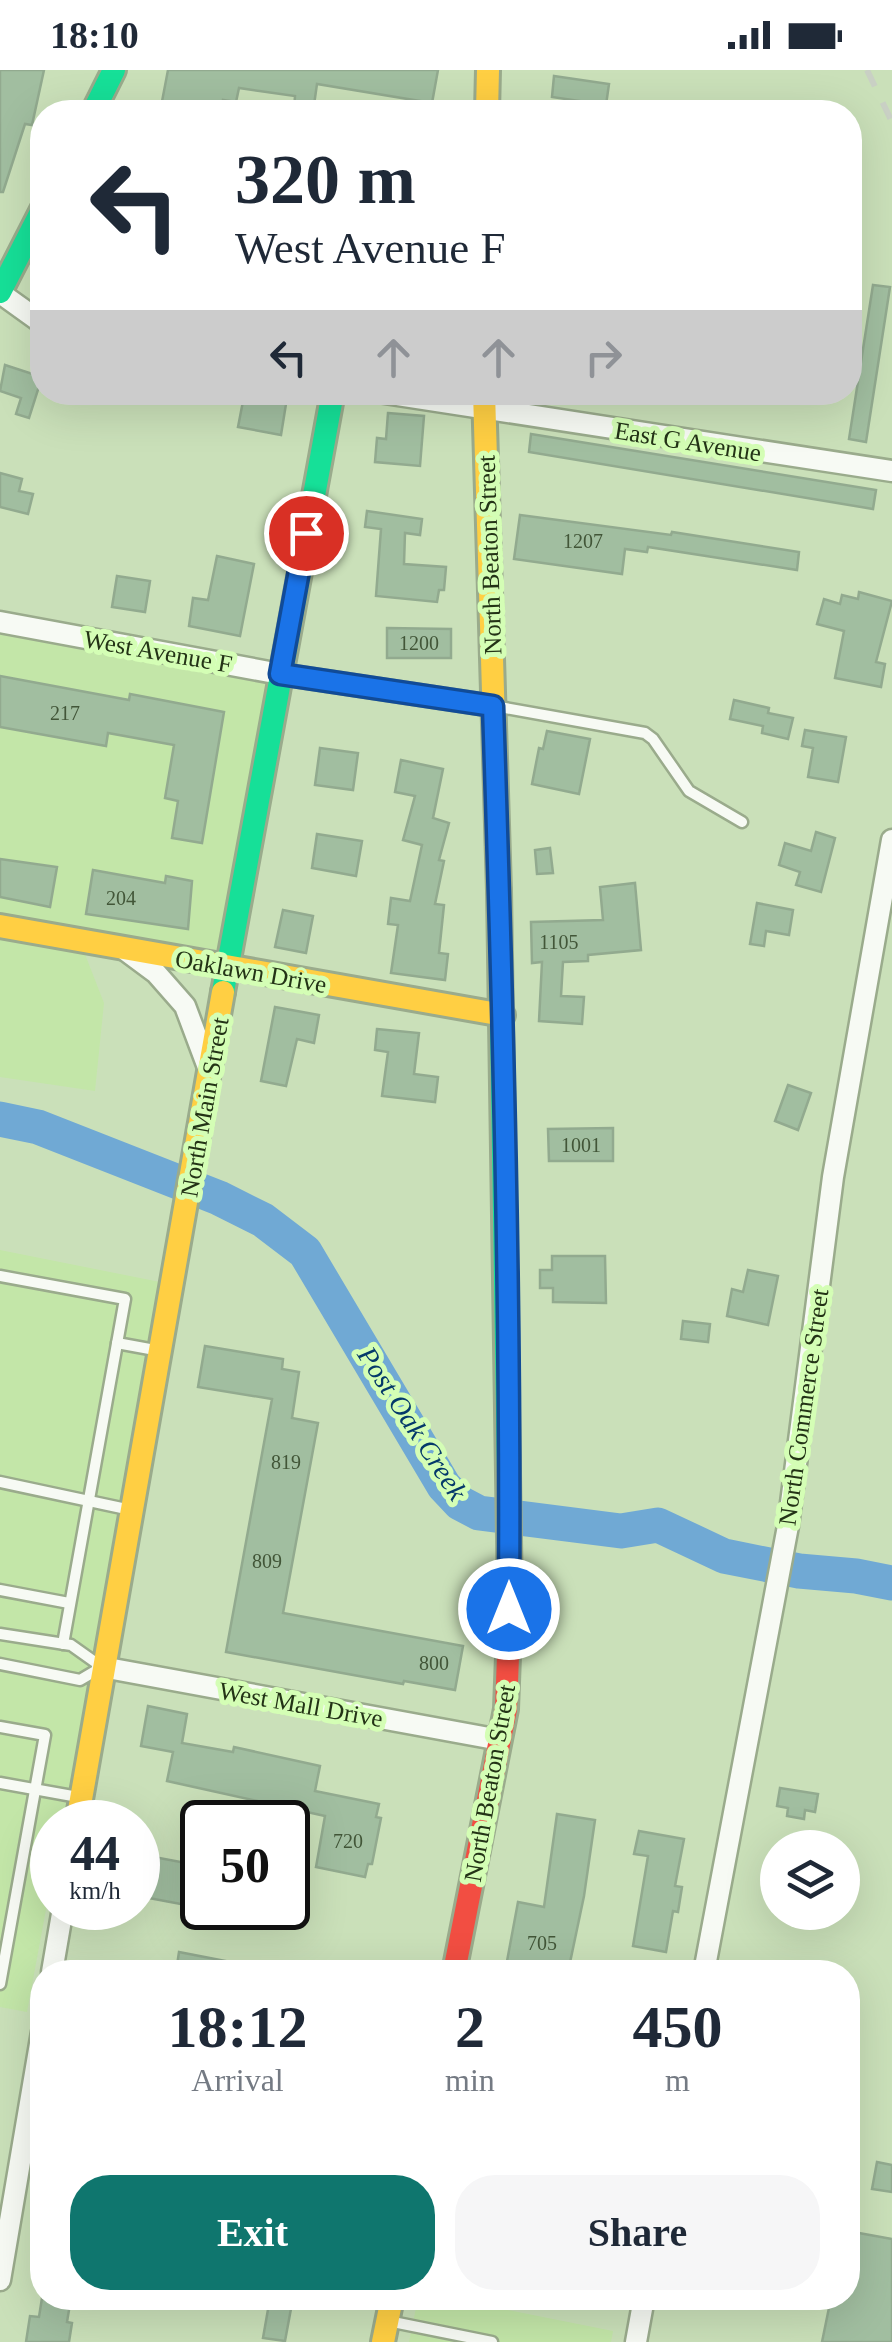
<!DOCTYPE html>
<html lang="en">
<head>
<meta charset="utf-8">
<style>
	:root { --surface:#fff; --page:#f6f6f7; --text:#1f2937; --muted:#747a83; --accent:#0f766e }
	body { margin:0; font-family:"Times New Roman",serif; background:var(--page); color:var(--text); height:100vh; display:flex; flex-direction:column; font-size:38px; white-space:nowrap }
	* { box-sizing:border-box; margin:0 }
	p { font-size:32px; color:var(--muted) }
	.icon { flex:none; width:55px; height:55px; fill:none; stroke:currentColor; stroke-width:2; stroke-linecap:round; stroke-linejoin:round }
	.map { position:relative; flex:1; overflow:hidden }
	.panel { position:absolute; left:30px; top:1890px; width:830px; height:350px; display:flex; flex-direction:column; background:var(--surface); border-radius:40px; box-shadow:0 10px 40px #0002 }
	.panel>* { flex:none }
	.banner { position:absolute; left:30px; top:30px; width:832px; height:305px; border-radius:40px; box-shadow:0 10px 40px #0002; background:#fff; color:var(--text); overflow:hidden }
	.fabs { position:absolute; left:760px; top:1760px; display:grid; gap:20px }
	.fabs a { display:grid; place-items:center; width:100px; height:100px; border-radius:50%; background:var(--surface); box-shadow:0 10px 40px #0002; font-size:50px }
	.speed { position:absolute; left:30px; top:1730px; display:flex; gap:20px; font-size:50px; font-weight:700; text-align:center }
	.speed>* { display:grid; place-content:center; width:130px; height:130px; border-radius:50%; background:var(--surface); box-shadow:0 10px 40px #0002; line-height:1 }
	.speed small { font-size:25px; font-weight:400 }
	.speed .limit { border:5px solid #111; border-radius:15px; background:#fff; color:#111 }
	.pin { position:absolute; display:grid; place-items:center; width:85px; height:85px; color:#fff; margin:-42px; border:5px solid #fff; border-radius:50%; box-shadow:0 2px 10px #0007 }
	.me { position:absolute; width:110px; margin:-55px; rotate:0deg; stroke-linejoin:round; filter:drop-shadow(0 0 8px #0008) }
	.turn { display:flex; align-items:center; gap:35px; height:210px; padding:0 40px; font-size:45px }
	.turn .icon { width:130px; height:130px; stroke-width:2.5 }
	.turn b { display:block; font-size:70px; line-height:85px }
	.lanes { display:flex; align-items:center; height:95px; padding:0 40px; background:#0003; justify-content:center; gap:50px; direction:ltr }
	.lanes .off { opacity:.35 }
	.eta { display:flex; justify-content:space-evenly; align-items:center; height:170px; text-align:center }
	.eta b { font-size:60px; font-weight:800; line-height:70px }
	.primary-button { display:flex; gap:20px; margin-top:auto; padding:20px 40px }
	.primary-button a { flex:1; height:115px; border-radius:40px; background:var(--accent); color:#fff; font-size:40px; font-weight:800; line-height:115px; text-align:center }
	.primary-button a+a { background:var(--page); color:var(--text) }
	.status { display:flex; justify-content:space-between; align-items:center; height:70px; padding:0 50px; background:var(--surface); direction:ltr }
	.status svg { height:28px; fill:currentColor }
	.map>svg:first-child { display:block }
</style>
</head>
<body>
<div class="status"><b>18:10</b><svg viewBox="0 0 49 12"><path d="M0 12V9h3v3zM5 12V6h3v6zM10 12V3h3v9zM15 12V0h3v12zM26 1h20v11H26zM47 4h2v5h-2z"/></svg></div>
<div class="map">
<svg width="892" height="2272" viewBox="0 0 892 2272">
	<rect width="100%" height="100%" fill="#cae0b9"/>
	<g fill="#c3e6a8">
		<path d="M0,560L269,610L217,880L0,844Z"/>
		<path d="M0,864L83,879L104,933L95,1021L0,1007Z"/>
		<path d="M0,1180L165,1213L63,1752H52V1807L27,1942L0,1937Z"/>
		<path d="M418,2228H509L508,2240L613,2261L611,2272H409Z"/>
	</g>
	<g fill="none" stroke-linecap="round" stroke-linejoin="round">
		<path stroke="#70a9d4" stroke-width="35" d="M0,1049L38,1057L219,1128L263,1150L305,1182L444,1416L460,1433L479,1443L621,1461L658,1455L724,1486L799,1501L856,1506L892,1513"/>
	</g>
	<g fill="#a1bea0" stroke="#92aa8f" stroke-width="2.5">
		<path d="M0,0H44L32,55L25,54L3,122H0Z"/>
		<path d="M168,0H438L432,33L317,14L313,42L294,40L295,26L239,18L236,32L223,30L221,42H160Z"/>
		<path d="M554,6L609,14L606,35L552,27Z"/>
		<path d="M873,215L890,217L866,372L849,369Z"/>
		<path d="M5,295L42,307L29,348L16,344L21,328L0,321Z"/>
		<path d="M244,326L286,334L281,365L238,357Z"/>
		<path d="M388,343L424,346L420,396L375,392L377,368L386,369Z"/>
		<path d="M531,364L876,420L873,439L529,382Z"/>
		<path d="M0,403L22,409L19,421L33,424L28,444L0,437Z"/>
		<path d="M367,441L422,449L420,465L405,463L404,494L446,497L444,520H439L437,532L376,526L381,459L365,457Z"/>
		<path d="M520,445L671,465L672,462L799,482L797,500L648,477L647,482L625,479L622,504L514,489Z"/>
		<path d="M217,486L254,494L240,566L189,556L193,528L208,530Z"/>
		<path d="M117,506L150,511L145,542L112,537Z"/>
		<path d="M859,522L892,531L876,592L885,594L881,617L835,608L844,561L817,554L824,529L840,534L842,525L858,529Z"/>
		<path d="M387,558L451,559V588H387Z"/>
		<path d="M0,606L129,630L130,624L224,642L202,773L172,768L178,731L165,728L174,675L108,663L106,676L0,657Z"/>
		<path d="M734,630L769,638L768,643L793,648L788,669L762,663L763,656L730,649Z"/>
		<path d="M805,660L846,667L838,712L808,707L813,678L802,676Z"/>
		<path d="M547,661L590,669L579,724L532,714L539,678L543,679Z"/>
		<path d="M320,678L358,683L353,720L315,715Z"/>
		<path d="M401,690L443,699L433,748L449,753L439,790L444,791L435,834L444,835L439,883L448,884L445,910L391,903L398,855L388,854L391,828L410,831L422,775L403,770L415,726L395,722Z"/>
		<path d="M816,762L835,768L821,822L796,815L800,802L779,795L785,773L811,781Z"/>
		<path d="M317,764L362,771L356,806L312,798Z"/>
		<path d="M550,778L553,803L537,804L535,780Z"/>
		<path d="M0,789L57,797L50,837L0,827Z"/>
		<path d="M93,800L165,813L166,806L192,811L188,859L86,844Z"/>
		<path d="M635,813L641,880L588,885V891L563,892L561,926L584,927L582,954L539,951L542,892L532,893L531,852L603,850L600,817Z"/>
		<path d="M757,833L793,840L789,865L766,861L764,876L750,874Z"/>
		<path d="M283,840L313,846L306,883L275,877Z"/>
		<path d="M275,937L319,945L314,973L297,969L286,1016L261,1011Z"/>
		<path d="M377,959L419,963L414,1004L438,1007L435,1032L382,1026L388,982L375,980Z"/>
		<path d="M788,1015L811,1023L798,1060L775,1051Z"/>
		<path d="M613,1058V1091H549L548,1059Z"/>
		<path d="M552,1186H605L606,1233L553,1232V1218H540V1200H552Z"/>
		<path d="M748,1200L778,1206L768,1255L727,1246L732,1219L743,1222Z"/>
		<path d="M683,1251L710,1254L708,1272L681,1269Z"/>
		<path d="M205,1276L283,1289L282,1299L299,1302L292,1348L318,1353L283,1543L463,1576L455,1620L404,1611L403,1614L226,1582L272,1329L198,1317Z"/>
		<path d="M148,1636L187,1644L182,1673L233,1682L234,1677L320,1696L315,1721L379,1734L376,1747L381,1748L372,1794H368L365,1807L316,1797L325,1746L167,1711L173,1682L141,1676Z"/>
		<path d="M780,1718L818,1724L815,1742L805,1740L804,1749L787,1746L788,1738L777,1736Z"/>
		<path d="M557,1744L595,1750L584,1826L568,1902H505L518,1832L544,1837Z"/>
		<path d="M639,1761L684,1769L675,1816L682,1817L678,1842L673,1841L666,1882L633,1876L648,1786L634,1784Z"/>
		<path d="M138,1784L202,1796V1838L138,1826Z"/>
		<path d="M179,1882L246,1895L245,1902H176Z"/>
		<path d="M877,2092L892,2095V2122L872,2119Z"/>
		<path d="M848,2161L892,2169V2272H822L831,2228H848Z"/>
		<path d="M42,2228H71L67,2252L72,2253L69,2272H26L30,2246L39,2247Z"/>
		<path d="M270,2228H293L285,2271L263,2268Z"/>
	</g>
	<g fill="none" stroke-linecap="round" stroke-linejoin="round">
		<defs>
			<g id="lane">
				<path d="M494,636L645,663L653,669L689,721L742,752"/>
				<path d="M0,1206L125,1229L63,1574"/>
				<path d="M117,1273L155,1280"/>
				<path d="M0,1412L131,1440"/>
				<path d="M0,1520L69,1533"/>
				<path d="M0,1564L71,1575L102,1597L80,1610L0,1594"/>
				<path d="M0,1657L45,1665L0,1914"/>
				<path d="M0,1713L78,1727"/>
				<path d="M388,2251L492,2272"/>
			</g>
			<g id="street">
				<path d="M0,223L42,253"/>
				<path d="M378,322L892,401"/>
				<path d="M0,552L280,604L493,636"/>
				<path d="M125,880L156,903L185,936L209,1000"/>
				<path d="M102,1597L500,1670"/>
				<path d="M52,1902L63,1838"/>
				<path d="M704,1902L788,1456L833,1107L892,770"/>
				<path d="M0,2210L42,1962"/>
				<path d="M636,2272L644,2228"/>
			</g>
			<g id="fast">
				<path d="M93,42L114,0"/>
				<path d="M0,222L42,140"/>
				<path d="M499,821L510,1533"/>
				<path d="M223,922L333,322"/>
			</g>
			<g id="slow">
				<path d="M487,42L488,0"/>
				<path d="M484,322L499,821"/>
				<path d="M0,856L503,945"/>
				<path d="M77,1752L223,922"/>
				<path d="M383,2272L392,2228"/>
			</g>
			<path id="jam" d="M454,1902L506,1639L510,1533"/>
		</defs>
		<use href="#lane" stroke="#9aab8c" stroke-width="15"/>
		<use href="#street" stroke="#9aab8c" stroke-width="25"/>
		<use href="#fast" stroke="#9aab8c" stroke-width="28"/>
		<use href="#slow" stroke="#9aab8c" stroke-width="28"/>
		<use href="#jam" stroke="#9aab8c" stroke-width="28"/>
		<use href="#lane" stroke="#f7faf4" stroke-width="10"/>
		<use href="#street" stroke="#f7faf4" stroke-width="20"/>
		<use href="#fast" stroke="#16e098" stroke-width="22"/>
		<use href="#slow" stroke="#ffcf43" stroke-width="22"/>
		<use href="#jam" stroke="#f24e42" stroke-width="22"/>
		<path stroke="#c9d0c4" stroke-width="6" stroke-dasharray="18 18" stroke-linecap="butt" d="M867,0L892,52"/>
	</g>
	<g fill="none" stroke-linecap="round" stroke-linejoin="round">
		<defs>
			<path id="route" d="M306,463L280,604L493,636C503,936 511,1238 509,1539"/>
		</defs>
		<use href="#route" stroke="#114b97" stroke-width="25"/>
		<use href="#route" stroke="#1a73e8" stroke-width="18"/>
	</g>
	<g text-anchor="middle" stroke-width="10" stroke-linejoin="round" paint-order="stroke">
		<g font-size="20" fill="#425638">
			<text x="583" y="478">1207</text>
			<text x="419" y="580">1200</text>
			<text x="65" y="650">217</text>
			<text x="121" y="835">204</text>
			<text x="559" y="879">1105</text>
			<text x="581" y="1082">1001</text>
			<text x="286" y="1399">819</text>
			<text x="267" y="1498">809</text>
			<text x="434" y="1600">800</text>
			<text x="348" y="1778">720</text>
			<text x="542" y="1880">705</text>
		</g>
		<g font-size="25" fill="#233316" stroke="#d4feb5">
			<text transform="translate(688 371) rotate(9)" y="9">East G Avenue</text>
			<text transform="translate(489 485) rotate(-92)" y="9">North Beaton Street</text>
			<text transform="translate(158 581) rotate(10)" y="9">West Avenue F</text>
			<text transform="translate(251 901) rotate(10)" y="9">Oaklawn Drive</text>
			<text transform="translate(204 1037) rotate(-80)" y="9">North Main Street</text>
			<text transform="translate(803 1337) rotate(-82)" y="9">North Commerce Street</text>
			<text transform="translate(301 1634) rotate(10)" y="9">West Mall Drive</text>
			<text transform="translate(489 1713) rotate(-80)" y="9">North Beaton Street</text>
		</g>
		<g font-size="28" font-style="italic" fill="#04396a" stroke="#d4feb5">
			<text transform="translate(413 1353) rotate(57)" y="10">Post Oak Creek</text>
		</g>
	</g>
</svg>
<div class="fabs">
<a><svg class="icon" aria-label="layers" viewBox="0 0 24 24"><path d="M12 4l9 5-9 5-9-5zM3 14l9 5 9-5"/></svg></a>
</div>
<div class="speed"><div>44<small>km/h</small></div><div class="limit">50</div></div>
<div class="pin" style="left:306px;top:463px;background:#d93025"><svg class="icon" aria-label="arrive" viewBox="0 0 24 24"><path d="M6 21V4h12l-3 4 3 4H6"/></svg></div>
<svg class="me" style="left:509px;top:1539px" viewBox="-20 -20 40 40"><circle r="17" fill="#1a73e8" stroke="#fff" stroke-width="3"/><path d="M0-11L8 9 0 5-8 9z" fill="#fff"/></svg>
<div class="banner">
<div class="turn"><svg class="icon" aria-label="left" viewBox="0 0 24 24"><path d="M17 20v-9H6M10 6l-5 5 5 5"/></svg><div><b>320 m</b>West Avenue F</div></div>
<div class="lanes"><svg class="icon" aria-label="left" viewBox="0 0 24 24"><path d="M17 20v-9H6M10 6l-5 5 5 5"/></svg><svg class="icon off" aria-label="ahead" viewBox="0 0 24 24"><path d="M12 20V5M6 11l6-6 6 6"/></svg><svg class="icon off" aria-label="ahead" viewBox="0 0 24 24"><path d="M12 20V5M6 11l6-6 6 6"/></svg><svg class="icon off" aria-label="right" viewBox="0 0 24 24"><path d="M7 20v-9h11M14 6l5 5-5 5"/></svg></div>
</div>
<section class="panel">
<div class="eta">
<div><b>18:12</b><p>Arrival</p></div>
<div><b>2</b><p>min</p></div>
<div><b>450</b><p>m</p></div>
</div>
<div class="primary-button"><a>Exit</a><a>Share</a></div>
</section>
</div>
</body>
</html>
